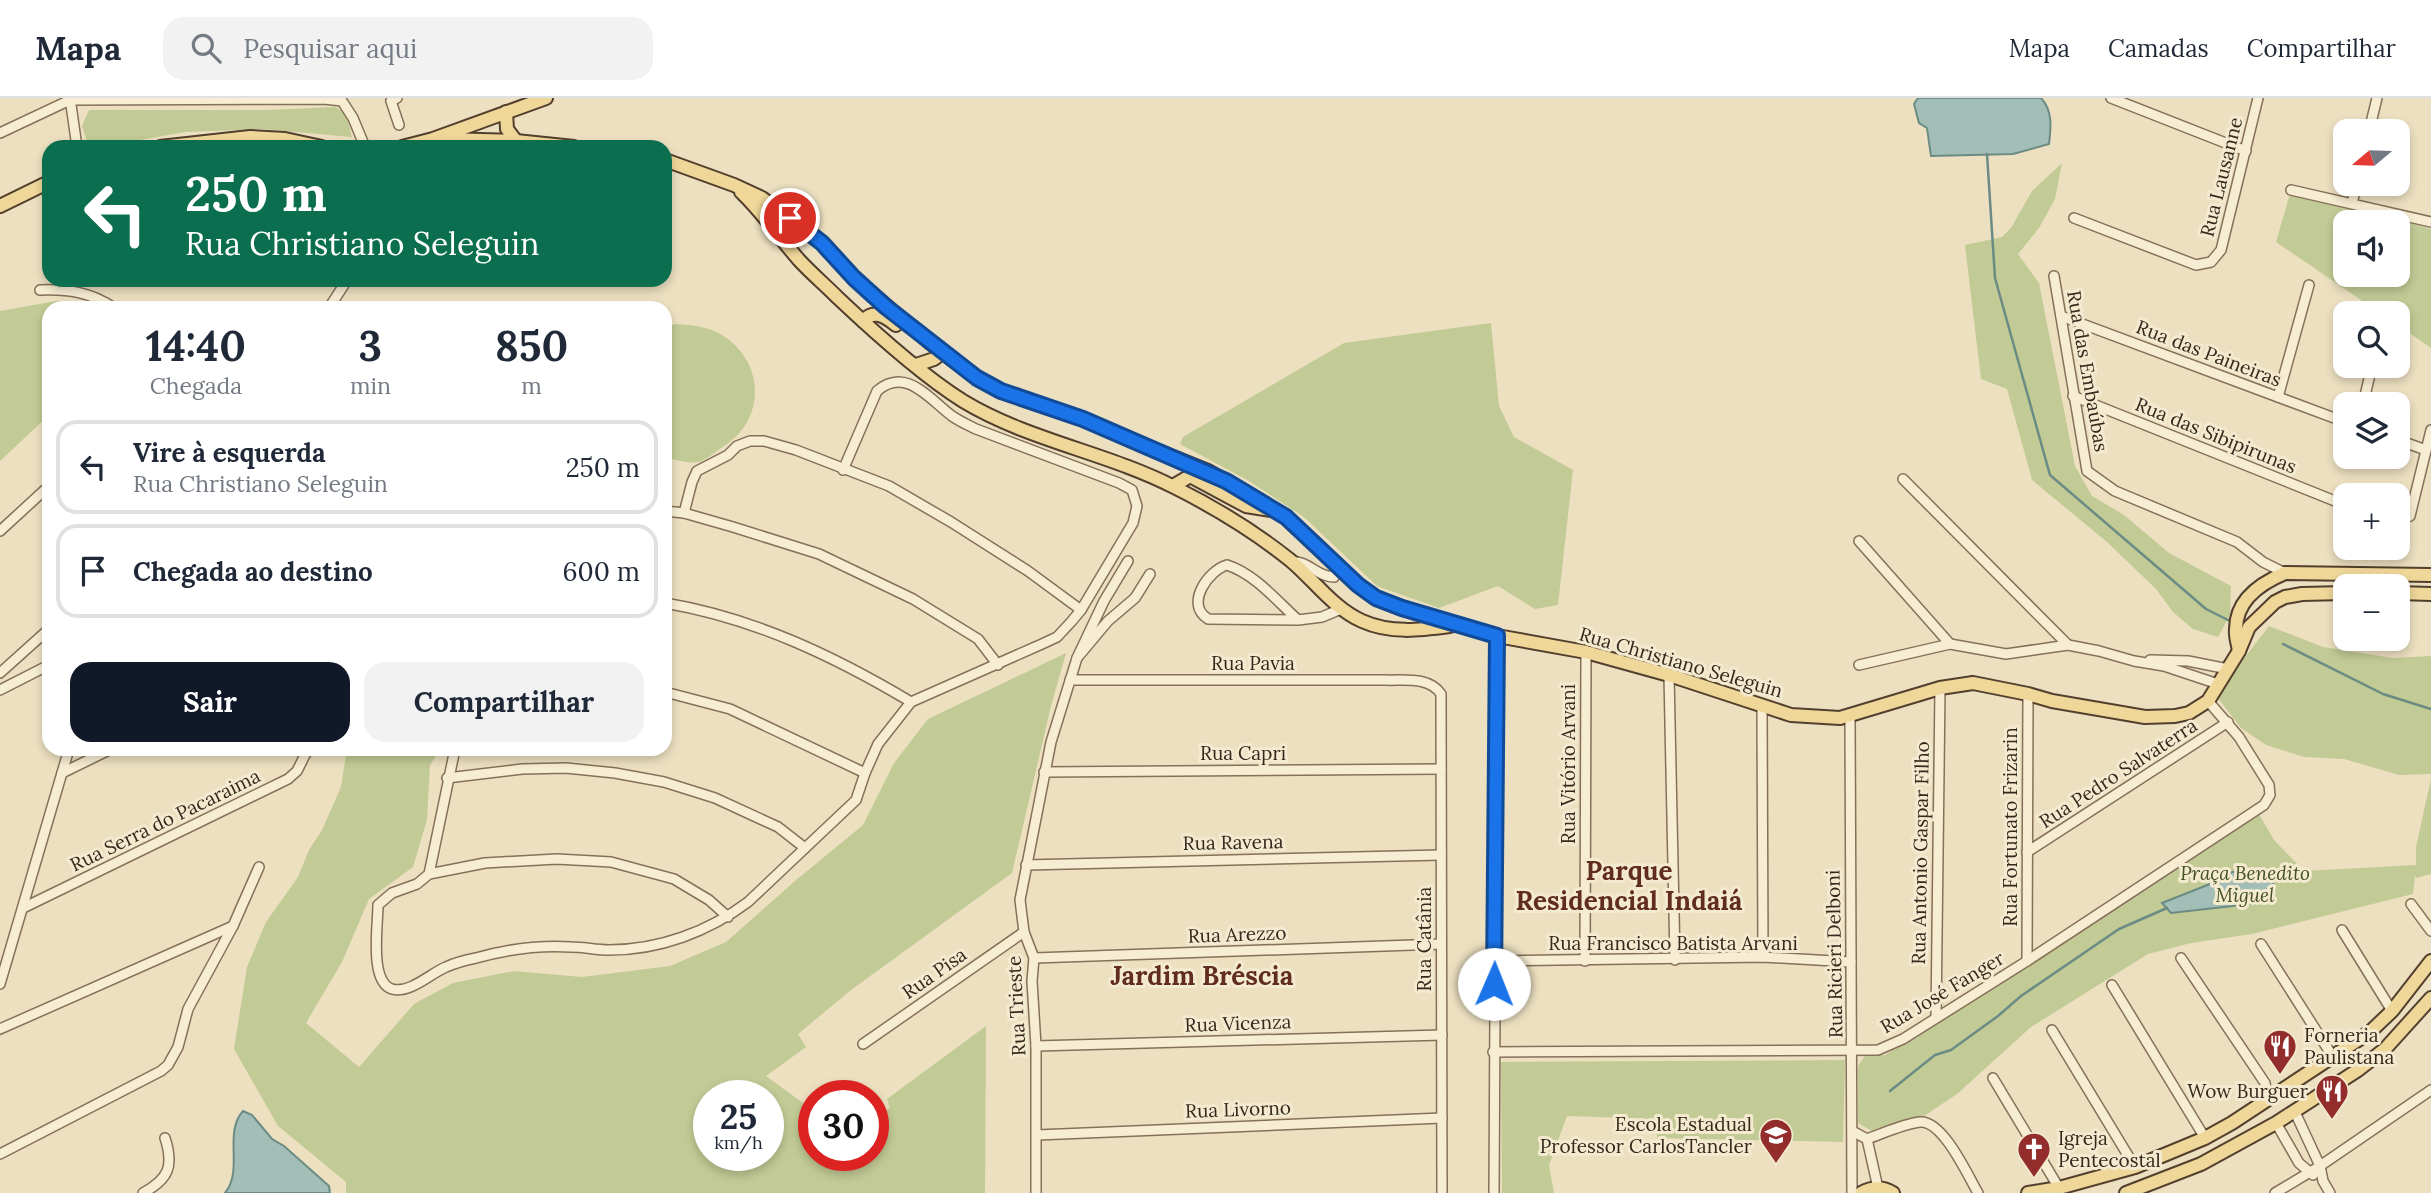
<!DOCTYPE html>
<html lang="pt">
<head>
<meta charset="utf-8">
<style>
	:root { --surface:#fff; --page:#f2f2f3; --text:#1f2937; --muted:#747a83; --line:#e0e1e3; --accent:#111827 }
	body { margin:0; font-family:Lora,serif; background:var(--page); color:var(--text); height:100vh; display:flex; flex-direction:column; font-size:26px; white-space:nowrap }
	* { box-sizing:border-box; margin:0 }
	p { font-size:23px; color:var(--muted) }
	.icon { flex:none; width:38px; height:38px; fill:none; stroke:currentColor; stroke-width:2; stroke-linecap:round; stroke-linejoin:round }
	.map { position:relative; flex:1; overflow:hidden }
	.panel { position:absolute; left:42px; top:203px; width:630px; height:455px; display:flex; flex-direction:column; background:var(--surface); border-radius:21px; box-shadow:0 4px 10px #0003 }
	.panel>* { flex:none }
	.hud { position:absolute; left:42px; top:42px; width:630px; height:147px; border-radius:21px; box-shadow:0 4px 10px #0003; background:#0b6e4f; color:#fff; overflow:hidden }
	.needle { width:46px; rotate:251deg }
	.tools { position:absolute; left:2333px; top:21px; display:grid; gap:14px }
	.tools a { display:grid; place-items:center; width:77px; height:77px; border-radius:14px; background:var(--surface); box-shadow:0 4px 10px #0003; font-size:35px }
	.speed { position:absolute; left:693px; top:982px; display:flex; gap:14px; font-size:35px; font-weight:700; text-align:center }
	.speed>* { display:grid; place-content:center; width:91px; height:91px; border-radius:50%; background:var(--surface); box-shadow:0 4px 10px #0003; line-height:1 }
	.speed small { font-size:18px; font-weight:400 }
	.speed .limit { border:10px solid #d22; background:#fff; color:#111 }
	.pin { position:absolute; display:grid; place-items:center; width:60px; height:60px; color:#fff; margin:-30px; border:4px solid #fff; border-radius:50%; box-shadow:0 2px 7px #0007 }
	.me { position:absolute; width:77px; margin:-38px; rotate:1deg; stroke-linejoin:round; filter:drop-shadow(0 0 5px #0008) }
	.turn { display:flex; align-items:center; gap:24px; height:147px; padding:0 28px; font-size:32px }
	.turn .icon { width:91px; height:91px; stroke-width:2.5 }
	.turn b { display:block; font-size:49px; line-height:60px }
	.eta { display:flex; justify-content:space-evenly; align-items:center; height:119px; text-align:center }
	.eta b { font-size:42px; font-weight:700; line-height:49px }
	.button { display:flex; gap:14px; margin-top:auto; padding:14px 28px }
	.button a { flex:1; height:80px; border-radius:21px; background:var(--accent); color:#fff; font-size:28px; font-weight:700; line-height:80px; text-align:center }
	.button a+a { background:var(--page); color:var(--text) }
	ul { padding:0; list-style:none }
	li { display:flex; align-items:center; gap:21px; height:94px; margin:0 14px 10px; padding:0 14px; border:4px solid var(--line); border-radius:21px }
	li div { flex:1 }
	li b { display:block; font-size:26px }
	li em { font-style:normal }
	header { display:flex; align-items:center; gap:42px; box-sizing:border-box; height:98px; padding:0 35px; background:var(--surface); border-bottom:2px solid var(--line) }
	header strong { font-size:33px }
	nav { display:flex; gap:38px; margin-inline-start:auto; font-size:24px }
	.search { width:490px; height:63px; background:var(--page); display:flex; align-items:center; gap:18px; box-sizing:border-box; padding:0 24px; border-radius:21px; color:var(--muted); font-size:26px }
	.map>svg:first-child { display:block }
</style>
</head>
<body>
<header>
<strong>Mapa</strong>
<div class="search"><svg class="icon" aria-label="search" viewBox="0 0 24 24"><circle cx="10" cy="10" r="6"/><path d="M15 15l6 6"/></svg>Pesquisar aqui</div>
<nav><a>Mapa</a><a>Camadas</a><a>Compartilhar</a></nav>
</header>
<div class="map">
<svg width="2431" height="1095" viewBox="0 0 2431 1095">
	<rect width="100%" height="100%" fill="#ece0c0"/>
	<g fill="#c2ca95" fill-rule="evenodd">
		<path d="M335,9L346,15L352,39L262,31L186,34L145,41L117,49H89L82,28L89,12H266Z"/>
		<path d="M2062,65L2055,101L2039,130L2018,156L2039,185L2075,368L2092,398L2124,417L2169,455L2231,488L2230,517L2218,539L2193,531L2173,514L2156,491L2107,444L2032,382L2007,291L1981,281L1965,147L2002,139L2011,130L2032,93Z"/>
		<path d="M2291,92L2431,131V250L2398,227V215H2380L2276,144ZM2345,124H2398V177H2345Z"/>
		<path d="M56,203L83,206L92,210H49V317L0,363V213Z"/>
		<path d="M1491,225L1499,308L1514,339L1573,372L1558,507L1535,511L1498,488L1439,510L1377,488L1304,419L1249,383L1180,346L1183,339L1344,245Z"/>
		<path d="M676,226C694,227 713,229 728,241C767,271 763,326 721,350C715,354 705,363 698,364C689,366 674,361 665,360V229Z"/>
		<path d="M2269,528L2323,549L2393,560L2431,558V676L2399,677L2344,661L2304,659L2266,647L2241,630L2218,600L2235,572Z"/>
		<path d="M1066,555L1051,608L1012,775L851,892L798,936L806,949L766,978L814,1013V1057H873V1020L890,1010L887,1001L986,928L985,1095H346V1084L278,1028L234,951L247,869L266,824L298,779L309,752L322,732L341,689L347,651H440L430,667L427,722L413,769L369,801L342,864L306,925L359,969L414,906L453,885L514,873L582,879L670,868L726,844L795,783L863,727L894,665L928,621ZM709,998H768V1057H709Z"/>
		<path d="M2431,681V776L2416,780L2415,777L2413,796L2252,836L2191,845L2148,856L2031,929L1957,996L1924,1018L1872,1033L1858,1025V968L1865,958L1885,957L2259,716L2274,742L2304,773L2416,767V749Z"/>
		<path d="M1845,962L1843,1044L1657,1040L1655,1021L1567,1018L1549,1067L1554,1095H1502L1501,964Z"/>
	</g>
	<g fill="#a3beb7" stroke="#6b8c84" stroke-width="2">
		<path d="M1918,0H2041C2053,13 2051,29 2049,46L2013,56L1931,58L1927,30L1919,25L1914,6Z"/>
		<path d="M2254,773L2271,778L2275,792L2259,805L2171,815L2162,805L2210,786L2232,774Z"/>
		<path d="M243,1013L252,1017L272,1041L284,1048L329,1088L330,1095H225C244,1072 223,1035 243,1013Z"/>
	</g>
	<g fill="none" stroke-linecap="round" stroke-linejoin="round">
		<g stroke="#6b8c84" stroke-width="2.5">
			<path d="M1987,56L1995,180L2050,377L2206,511L2230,523"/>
			<path d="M2283,546L2383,596L2431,611"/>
			<path d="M1890,993L1935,957L1951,952L1998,918L2021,898L2119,831L2167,810"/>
		</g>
		<defs>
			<g id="minor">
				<path d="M70,0L77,49"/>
				<path d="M397,0L391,3L399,27"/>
				<path d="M2111,0L2246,53"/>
				<path d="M2369,33L2377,0"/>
				<path d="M0,35L70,2L324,1L342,3L353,20L365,49"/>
				<path d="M2291,92L2431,124"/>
				<path d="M2352,105L2357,86"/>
				<path d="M2074,120L2196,167L2211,164L2221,152L2258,0"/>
				<path d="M2054,178L2087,373L2115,393L2237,444L2263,464L2285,475"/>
				<path d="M40,192C68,191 91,194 114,210"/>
				<path d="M329,210L347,182"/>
				<path d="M2061,218L2345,324"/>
				<path d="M2073,298L2345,407"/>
				<path d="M2278,299L2309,187"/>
				<path d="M2363,306L2372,268"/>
				<path d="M2398,342L2426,352"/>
				<path d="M1903,381L2068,547"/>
				<path d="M665,413L684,415L733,429L819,456L913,501L978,541L998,567"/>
				<path d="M684,415L692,384L697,373L728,357L737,348L750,343H764L796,352L889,388L951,424L1028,473L1081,512"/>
				<path d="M2398,423L2410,418L2431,332"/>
				<path d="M0,433L49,388"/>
				<path d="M1859,443L1950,546"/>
				<path d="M1128,463L1104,503L1077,560L1108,523L1135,500L1150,476"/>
				<path d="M1291,464C1308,462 1317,479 1334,479L1336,467"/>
				<path d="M665,505C754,520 834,558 911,604"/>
				<path d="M1298,522C1277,503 1255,476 1227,467C1209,472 1184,506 1208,521L1298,522L1322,519L1341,511"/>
				<path d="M2150,562L2188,563L2228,571"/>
				<path d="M1859,567L1950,546L2006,556L2068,547L2099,553L2134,563L2164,568L2218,586"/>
				<path d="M0,575L49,531"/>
				<path d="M1669,577L1675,862"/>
				<path d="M1070,582H1384C1404,583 1429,578 1441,596L1442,1095"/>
				<path d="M0,592L49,567"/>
				<path d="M665,594L730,611L865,675"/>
				<path d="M1762,609L1763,859"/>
				<path d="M1850,618L1852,1095"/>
				<path d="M1044,674L1441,671"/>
				<path d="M62,675L111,651"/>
				<path d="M447,680L522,671L566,670L615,675L664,684L715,700L778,729L805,750"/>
				<path d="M2027,754L2228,624"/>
				<path d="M1026,767L1441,757"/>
				<path d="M429,776L455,651"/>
				<path d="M2411,806L2431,833"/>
				<path d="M23,810L288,681L297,673L308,651"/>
				<path d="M728,819L709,802L674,781L611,764L557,761L485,765L429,776L417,786L392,795L378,807C378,827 369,884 392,891C410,896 431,875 446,869C455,865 466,862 476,860C508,851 539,847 571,849C584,849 596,852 609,852C659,852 708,834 748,804L856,702L865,675L878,646L911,604L1042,546L1057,539L1071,524L1081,512L1133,425L1137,408L1132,392L1119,385L976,331C968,327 959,323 952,318C929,301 906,268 877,293L843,372"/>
				<path d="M2342,832L2392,913"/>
				<path d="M2261,846L2333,959"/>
				<path d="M1034,860L1441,846"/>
				<path d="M2181,860L2265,985L2268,1002"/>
				<path d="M1495,863L1763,859L1851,864"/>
				<path d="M1585,863L1586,554"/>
				<path d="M2027,863L2028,596"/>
				<path d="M0,886L69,651"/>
				<path d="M2112,887L2205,1040"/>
				<path d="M1936,920L1940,590"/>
				<path d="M0,931L233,828"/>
				<path d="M2052,932L2135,1069"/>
				<path d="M863,946L1024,834"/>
				<path d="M1036,948L1442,937"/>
				<path d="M1493,954L1878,952L1903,941L2027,863L2264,707L2270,697L2269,687L2239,639L2208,603"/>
				<path d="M1993,980L2059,1090"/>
				<path d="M2294,1012L2320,1068L2323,1083L2330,1095"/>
				<path d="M2276,1025L2299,1065L2313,1077"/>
				<path d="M1854,1034L1867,1041C1884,1035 1903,1026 1920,1024C1943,1022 1968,1078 1978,1095"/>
				<path d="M1037,1037L1442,1020"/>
				<path d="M1867,1041L1878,1090"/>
				<path d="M0,1056L161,973L168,967L178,949L188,911L233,828L259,769"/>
				<path d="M143,1095C169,1081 174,1068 165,1040"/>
				<path d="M1036,1095V948L1032,883L1034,860L1024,834L1020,802L1051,644L1077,560"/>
				<path d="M1494,1095L1497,538"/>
				<path d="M2275,1095L2320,1068L2431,992"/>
			</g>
			<g id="major">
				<path d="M506,14L507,31L516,43"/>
				<path d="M441,41L516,43L574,49"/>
				<path d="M160,49L250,39L285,41L322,49"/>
				<path d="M402,49L433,41L546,0"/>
				<path d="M665,62L734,87L762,100L822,145L854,180L929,244L977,280L1001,293L1083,321L1161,354L1208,373L1253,399L1286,420L1358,487L1376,500L1402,510L1497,538L1586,554L1669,577L1791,617L1840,620L1940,590L1973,585L2028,596L2052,603L2145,619L2175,618L2189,615L2208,603L2239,553L2249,529L2275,504L2285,499L2302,496L2345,495"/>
				<path d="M741,94C763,115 779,139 799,162C811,175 825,187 837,199C874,234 920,276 963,303C1027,342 1108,355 1174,389C1214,409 1255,434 1290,462C1314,482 1333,510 1362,523C1391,536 1420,532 1450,528"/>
				<path d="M0,108L49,84"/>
				<path d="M863,223C874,211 885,218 896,227"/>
				<path d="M916,267L934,261L943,254"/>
				<path d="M1173,388L1190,378L1246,408L1271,412"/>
				<path d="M2398,495L2431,496"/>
				<path d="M2239,553C2238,546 2235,538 2236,531C2236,502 2261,485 2285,475L2431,477"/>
				<path d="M1861,1095C1872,1089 1882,1088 1893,1095"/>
				<path d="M2028,1095L2059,1090L2135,1069L2205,1040L2232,1025L2370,934L2392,913L2431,863"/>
				<path d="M2126,1095L2201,1066L2276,1025L2358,972L2385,951L2431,900"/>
			</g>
		</defs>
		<use href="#minor" stroke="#857159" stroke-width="12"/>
		<use href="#major" stroke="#523f2d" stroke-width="16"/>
		<use href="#minor" stroke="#f7edd3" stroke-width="9"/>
		<use href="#major" stroke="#efd699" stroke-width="12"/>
	</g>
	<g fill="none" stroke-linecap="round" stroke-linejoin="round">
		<defs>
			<path id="route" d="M790,120L822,145L854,180L886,209L977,280L1001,293L1083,321L1226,383L1286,419L1358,487L1376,500L1402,510L1497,538L1494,886"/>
		</defs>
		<use href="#route" stroke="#114b97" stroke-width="18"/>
		<use href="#route" stroke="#1a73e8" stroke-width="12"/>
	</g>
	<defs>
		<symbol id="restaurant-pin" viewBox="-11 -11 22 30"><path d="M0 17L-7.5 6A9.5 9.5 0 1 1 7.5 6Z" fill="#922d2b" stroke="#f4ead0"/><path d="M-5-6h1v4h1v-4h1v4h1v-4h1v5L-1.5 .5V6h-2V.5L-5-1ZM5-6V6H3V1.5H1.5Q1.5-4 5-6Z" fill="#fff"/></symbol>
		<symbol id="school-pin" viewBox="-11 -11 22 30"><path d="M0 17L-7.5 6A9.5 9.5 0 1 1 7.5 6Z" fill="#922d2b" stroke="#f4ead0"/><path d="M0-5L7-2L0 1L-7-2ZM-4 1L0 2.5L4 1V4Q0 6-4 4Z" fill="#fff"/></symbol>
		<symbol id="church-pin" viewBox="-11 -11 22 30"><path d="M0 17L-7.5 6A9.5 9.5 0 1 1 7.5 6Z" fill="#922d2b" stroke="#f4ead0"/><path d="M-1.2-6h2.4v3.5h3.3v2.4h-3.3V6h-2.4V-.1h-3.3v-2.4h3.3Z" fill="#fff"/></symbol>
	</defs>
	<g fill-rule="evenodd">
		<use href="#restaurant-pin" x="2261" y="929" width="38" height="52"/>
		<use href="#restaurant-pin" x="2313" y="974" width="38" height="52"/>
		<use href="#school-pin" x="1757" y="1018" width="38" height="52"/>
		<use href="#church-pin" x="2015" y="1032" width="38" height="52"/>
	</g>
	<g text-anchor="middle" stroke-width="6" stroke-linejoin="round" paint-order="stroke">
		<g font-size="19" fill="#35291d" stroke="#f4ead0">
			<text transform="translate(2221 79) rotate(-76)" y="7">Rua Lausanne</text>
			<text transform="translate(2209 255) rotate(21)" y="7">Rua das Paineiras</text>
			<text transform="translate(2088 273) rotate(80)" y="7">Rua das Embaúbas</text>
			<text transform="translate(2216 337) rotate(22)" y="7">Rua das Sibipirunas</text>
			<text transform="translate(1681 564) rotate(16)" y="7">Rua Christiano Seleguin</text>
			<text x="1253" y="572">Rua Pavia</text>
			<text x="1243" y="662">Rua Capri</text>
			<text transform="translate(1568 666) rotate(-90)" y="7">Rua Vitório Arvani</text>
			<text transform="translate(2118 675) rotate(-33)" y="7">Rua Pedro Salvaterra</text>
			<text transform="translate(165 722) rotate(-26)" y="7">Rua Serra do Pacaraima</text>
			<text transform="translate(2010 729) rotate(-90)" y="7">Rua Fortunato Frizarin</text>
			<text transform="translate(1233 744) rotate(-1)" y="7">Rua Ravena</text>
			<text transform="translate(1920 755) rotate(-89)" y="7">Rua Antonio Gaspar Filho</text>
			<text transform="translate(1237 836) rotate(-2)" y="7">Rua Arezzo</text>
			<text transform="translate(1424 841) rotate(-90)" y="7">Rua Catânia</text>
			<text x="1673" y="852">Rua Francisco Batista Arvani</text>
			<text transform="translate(1834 856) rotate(-91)" y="7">Rua Ricieri Delboni</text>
			<text transform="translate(934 875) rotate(-35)" y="7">Rua Pisa</text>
			<text transform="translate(1942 894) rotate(-31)" y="7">Rua José Fanger</text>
			<text transform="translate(1016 908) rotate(-93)" y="7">Rua Trieste</text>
			<text transform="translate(1238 925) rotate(-2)" y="7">Rua Vicenza</text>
			<text transform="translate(1238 1011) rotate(-2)" y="7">Rua Livorno</text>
		</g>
		<g font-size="19" font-style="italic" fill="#445124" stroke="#f4ead0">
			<text x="2245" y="782">Praça Benedito<tspan x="2245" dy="22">Miguel</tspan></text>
		</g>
		<g font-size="19" fill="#35291d" stroke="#f4ead0" text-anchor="start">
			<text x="2304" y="944">Forneria<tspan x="2304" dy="22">Paulistana</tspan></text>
			<text x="2308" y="1000" text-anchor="end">Wow Burguer</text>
			<text x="1752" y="1033" text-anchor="end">Escola Estadual<tspan x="1752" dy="22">Professor CarlosTancler</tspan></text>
			<text x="2058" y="1047">Igreja<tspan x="2058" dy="22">Pentecostal</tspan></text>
		</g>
		<g font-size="26" font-weight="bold" fill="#602d1e" stroke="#f4ead0">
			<text x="1629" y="782">Parque<tspan x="1629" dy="30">Residencial Indaiá</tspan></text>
			<text x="1202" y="887">Jardim Bréscia</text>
		</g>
	</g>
</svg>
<div class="tools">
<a><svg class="needle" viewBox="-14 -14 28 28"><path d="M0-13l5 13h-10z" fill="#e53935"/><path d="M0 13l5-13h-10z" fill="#747a83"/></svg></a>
<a><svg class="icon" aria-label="sound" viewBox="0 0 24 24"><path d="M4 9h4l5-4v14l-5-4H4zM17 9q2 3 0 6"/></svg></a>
<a><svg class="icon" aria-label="search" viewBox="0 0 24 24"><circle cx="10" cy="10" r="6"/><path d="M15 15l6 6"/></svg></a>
<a><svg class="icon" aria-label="layers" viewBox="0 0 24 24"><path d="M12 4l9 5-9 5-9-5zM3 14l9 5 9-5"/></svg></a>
<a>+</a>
<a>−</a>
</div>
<div class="speed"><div>25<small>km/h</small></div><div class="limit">30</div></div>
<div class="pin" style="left:790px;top:120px;background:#d93025"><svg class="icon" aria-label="arrive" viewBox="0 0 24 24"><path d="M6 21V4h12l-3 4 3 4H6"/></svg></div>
<svg class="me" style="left:1494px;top:886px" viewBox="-20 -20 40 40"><circle r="19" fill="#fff"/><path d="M0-13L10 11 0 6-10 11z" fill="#1a73e8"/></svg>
<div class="hud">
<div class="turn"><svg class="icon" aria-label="left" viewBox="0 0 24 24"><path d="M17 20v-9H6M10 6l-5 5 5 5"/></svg><div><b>250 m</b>Rua Christiano Seleguin</div></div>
</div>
<section class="panel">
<div class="eta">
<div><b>14:40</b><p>Chegada</p></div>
<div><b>3</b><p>min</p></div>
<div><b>850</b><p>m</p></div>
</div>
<ul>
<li><svg class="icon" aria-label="left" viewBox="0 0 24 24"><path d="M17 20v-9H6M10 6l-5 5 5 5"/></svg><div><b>Vire à esquerda</b><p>Rua Christiano Seleguin</p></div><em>250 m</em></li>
<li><svg class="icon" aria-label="arrive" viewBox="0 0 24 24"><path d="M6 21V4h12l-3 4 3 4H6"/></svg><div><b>Chegada ao destino</b></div><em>600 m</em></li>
</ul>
<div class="button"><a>Sair</a><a>Compartilhar</a></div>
</section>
</div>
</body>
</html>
